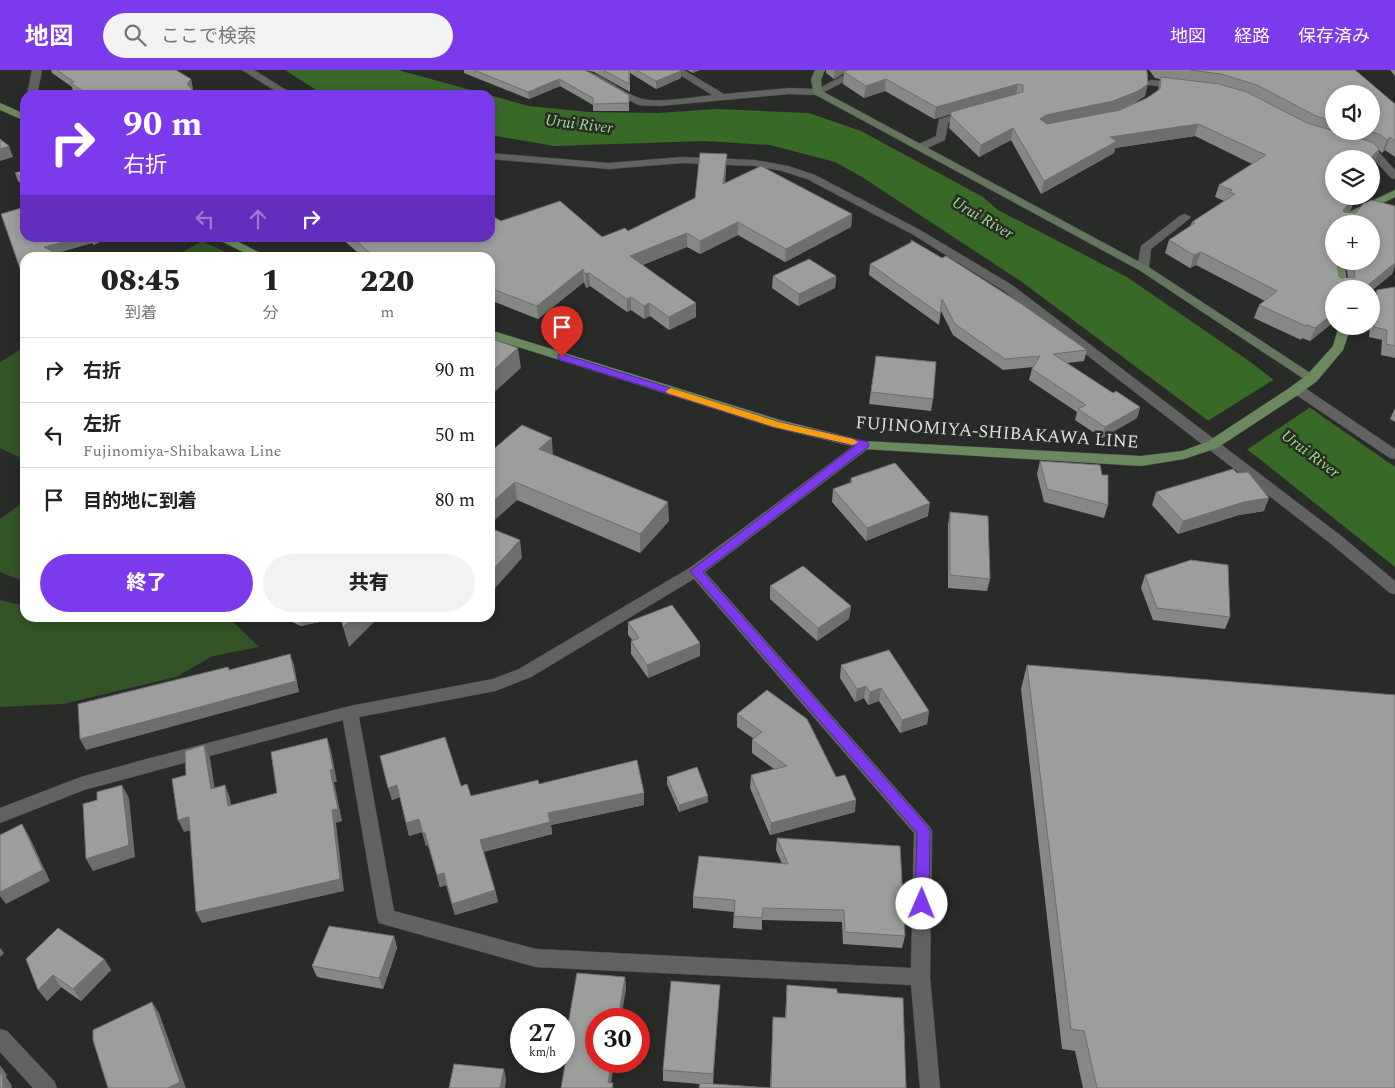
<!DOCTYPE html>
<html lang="ja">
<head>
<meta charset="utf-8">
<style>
	:root { --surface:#fff; --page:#f2f2f2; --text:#222; --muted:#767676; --line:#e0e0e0; --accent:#7c3aed }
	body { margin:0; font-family:Spectral,"Noto Sans JP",serif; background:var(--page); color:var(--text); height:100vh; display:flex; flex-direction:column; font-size:19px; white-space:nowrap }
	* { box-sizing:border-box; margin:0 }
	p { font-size:16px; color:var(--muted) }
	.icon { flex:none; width:28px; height:28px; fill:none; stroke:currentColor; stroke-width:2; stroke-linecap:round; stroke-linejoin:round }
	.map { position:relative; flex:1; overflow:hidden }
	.panel { position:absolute; left:20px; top:182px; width:475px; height:370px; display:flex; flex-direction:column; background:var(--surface); border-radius:15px; box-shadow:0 2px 8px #0003 }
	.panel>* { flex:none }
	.top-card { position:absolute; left:20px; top:20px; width:475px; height:152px; border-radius:15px; box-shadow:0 2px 8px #0003; background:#7c3aed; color:#fff; overflow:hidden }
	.fabs { position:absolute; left:1325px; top:15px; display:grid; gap:10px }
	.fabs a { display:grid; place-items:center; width:55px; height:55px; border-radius:50%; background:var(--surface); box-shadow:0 2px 8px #0003; font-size:25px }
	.speed { position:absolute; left:510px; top:938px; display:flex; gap:10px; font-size:25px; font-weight:700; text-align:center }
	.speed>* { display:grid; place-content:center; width:65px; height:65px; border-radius:50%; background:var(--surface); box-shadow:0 2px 8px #0003; line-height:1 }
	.speed small { font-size:12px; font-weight:400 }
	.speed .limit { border:8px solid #d22; background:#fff; color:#111 }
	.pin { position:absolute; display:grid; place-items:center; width:42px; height:42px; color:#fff; margin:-51px -21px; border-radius:50% 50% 50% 0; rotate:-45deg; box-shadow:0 0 5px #0007 }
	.pin .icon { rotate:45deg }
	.me { position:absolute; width:55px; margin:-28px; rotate:1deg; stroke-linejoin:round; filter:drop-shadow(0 0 4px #0008) }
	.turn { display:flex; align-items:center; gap:18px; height:105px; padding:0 20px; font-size:22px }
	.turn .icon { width:65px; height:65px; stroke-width:2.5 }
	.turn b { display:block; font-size:35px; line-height:42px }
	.lanes { display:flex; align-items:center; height:48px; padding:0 20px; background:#0003; justify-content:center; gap:25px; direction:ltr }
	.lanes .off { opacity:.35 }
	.eta { display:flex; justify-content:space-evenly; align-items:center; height:85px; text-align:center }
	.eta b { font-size:30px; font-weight:800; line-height:35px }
	.action { display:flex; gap:10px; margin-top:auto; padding:10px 20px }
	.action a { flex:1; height:58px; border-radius:30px; background:var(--accent); color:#fff; font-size:20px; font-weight:800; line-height:58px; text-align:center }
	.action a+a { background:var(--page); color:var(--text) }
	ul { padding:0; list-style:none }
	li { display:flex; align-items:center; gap:15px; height:65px; padding:0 20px; border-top:1px solid var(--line) }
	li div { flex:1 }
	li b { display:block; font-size:19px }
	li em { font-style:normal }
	header { display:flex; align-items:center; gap:30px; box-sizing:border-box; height:70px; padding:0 25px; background:var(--accent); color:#fff }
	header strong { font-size:24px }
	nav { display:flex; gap:28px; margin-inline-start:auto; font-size:18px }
	.search { width:350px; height:45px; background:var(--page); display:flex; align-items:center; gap:12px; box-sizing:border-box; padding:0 18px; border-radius:28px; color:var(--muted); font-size:19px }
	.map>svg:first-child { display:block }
</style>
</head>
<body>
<header>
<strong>地図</strong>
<div class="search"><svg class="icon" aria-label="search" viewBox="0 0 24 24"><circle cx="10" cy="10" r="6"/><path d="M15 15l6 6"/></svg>ここで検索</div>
<nav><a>地図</a><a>経路</a><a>保存済み</a></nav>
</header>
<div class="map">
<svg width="1395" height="1018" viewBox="0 0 1395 1018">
	<rect width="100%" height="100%" fill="#282b28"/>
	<g fill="#335427">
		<path d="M202,171L236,187H174Z"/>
		<path d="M25,277V390L0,378V292Z"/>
		<path d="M25,431V512L0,502V449Z"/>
		<path d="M0,530L25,536V548H74L86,550L90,548H229L259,577L213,586L176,607L63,634L0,637Z"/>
	</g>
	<g fill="#396927">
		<path d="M285,0H398L489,25H324Z"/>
		<path d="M490,25L528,36L589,42L658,43L717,39L809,43L861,61L983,127L998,140L1127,207L1249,291L1316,342L1395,397V497L1257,387L1022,212L862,107L835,92L770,75L705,71L554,76L490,65Z"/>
	</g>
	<path fill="#282b28" d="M1275,309L1312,336L1245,381L1206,352Z"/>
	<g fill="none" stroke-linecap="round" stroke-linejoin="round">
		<defs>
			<g id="lane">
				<path d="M854,0H867L820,24H814L812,22Z"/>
				<path d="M968,41L972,42V46L948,53L945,70L925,79H917L916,77L917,75L936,66L939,49Z"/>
				<path d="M1185,144L1191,147L1189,149L1151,179L1149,198L1147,200H1139L1137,198L1141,176L1181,145Z"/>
			</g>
			<g id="street">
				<path d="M32,0H42L37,25H27Z"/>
				<path d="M242,0H254L294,25H282Z"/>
				<path d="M576,0C600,0 617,20 639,28C654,34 695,27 712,25L672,0H684L724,24L789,18L817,19L822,22L817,25L789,24L660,36L638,35Z"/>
				<path d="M1151,10L1179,13L1184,16L1179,19L1148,15L1146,13Z"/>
				<path d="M1360,74L1376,79L1395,100V109L1391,108L1368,83L1355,77Z"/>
				<path d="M490,83L609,93L682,87L755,90L788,96L815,105L920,160L1012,215L1340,465L1395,511V524L1390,523L1330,473L1004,221L912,164L807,109L782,101L755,96L682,93L609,99L490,89Z"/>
				<path d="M1297,315L1302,316L1395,379V389L1390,388L1292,322L1291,319L1292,316Z"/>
				<path d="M864,371L869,372L871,375L869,378L705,502L929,756L932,761L930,907L940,1018H920L911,915L536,897L379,853L377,847L343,650L84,720L0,753V738L81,707L143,690L350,636L493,609L519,599L691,497L859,372ZM694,509L914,763L911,898L536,879L394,841L359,647L495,621L531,607Z"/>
				<path d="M0,959L7,961L54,1011L57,1018H33L0,982Z"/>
			</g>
			<path id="secondary" d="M815,0H825L821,10L822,21L1147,196L1318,308L1312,312L1307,311L1139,200L814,24L811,10Z"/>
			<g id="primary">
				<path d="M0,33L25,44V51L0,40Z"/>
				<path d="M1395,120V127L1357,146L1351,154H1340L1349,142Z"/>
				<path d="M218,168H231L270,188H255L219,170Z"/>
				<path d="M1334,189V191H1344L1348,219H1336L1332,191Z"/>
				<path d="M1339,256H1351L1343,280L1317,311L1298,325L1217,378L1184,389L1141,396L864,379L772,357L490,268V260L780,350L864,371L1141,386L1182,381L1207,372L1288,319L1307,305L1333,276Z"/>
			</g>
		</defs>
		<use href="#lane" stroke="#464846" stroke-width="1"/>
		<use href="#street" stroke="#464846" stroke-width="1"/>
		<use href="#secondary" stroke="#464846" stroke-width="1"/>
		<use href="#primary" stroke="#464846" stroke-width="1"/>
		<use href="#lane" fill="#60635f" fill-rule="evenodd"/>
		<use href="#street" fill="#60635f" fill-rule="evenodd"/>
		<use href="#secondary" fill="#65765f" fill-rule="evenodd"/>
		<use href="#primary" fill="#6a8a5e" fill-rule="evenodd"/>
	</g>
	<g fill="#868885" fill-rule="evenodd">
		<path d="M51,0H176L193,18L192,20L197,25H78L73,22L72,17L52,3Z"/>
		<path d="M464,0H680L681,1V8L656,19L630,3V22L594,2L585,0L629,25V41H593V35L560,16L529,29L464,3Z"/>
		<path d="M687,0H700L693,3Z"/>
		<path d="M826,0H1146L1145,26L1134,33L1147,28L1158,21L1160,9L1155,8L1149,0H1355L1395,34V87L1385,80L1382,83L1379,80L1374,92L1334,126H1356L1351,139L1348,143H1356L1395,136V196L1392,204L1310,271L1302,268L1301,270L1254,248L1259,235L1265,231L1196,195L1190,198L1165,183L1169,170L1190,156L1192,152L1224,131L1215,127L1219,115L1252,94L1195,66L1115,78L1114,83L1041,124L1011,70L979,87L949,58L951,44L934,49L885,21L864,28L843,14L844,3L834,9L826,3ZM1334,24L1371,61H1334ZM1334,154L1371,191H1345L1348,207L1341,208L1339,206L1334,191Z"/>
		<path d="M1390,0H1395V6Z"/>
		<path d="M727,84L725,114L852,144L851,157L785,192L738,165L700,184L687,177L642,195L696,247L669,260L650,246L644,249L631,240L627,242L590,216L586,218L584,212L538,249L490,230V188H364L341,168H490L501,151L602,167L628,161L695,128Z"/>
		<path d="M25,100V117L18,111L15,103Z"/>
		<path d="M25,168H102L103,170L94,175L92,173L25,188V210L21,201Z"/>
		<path d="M911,170L1087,280L1084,291L1067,293L1113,323L1140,337L1137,348L1102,368L1075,350L1077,342L1029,310L1032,299L1033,297L1003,300L953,265L941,241L939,255L869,205L870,194L910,173Z"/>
		<path d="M773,206H836L835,218L798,236L772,218Z"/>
		<path d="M1395,217V288L1381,285L1382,270L1369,267L1370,256H1371L1372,230L1377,220Z"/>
		<path d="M876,286L933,329L931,341L869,334Z"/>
		<path d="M1395,338V352L1390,349Z"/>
		<path d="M490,382L553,385L669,451L640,483L517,430L490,454Z"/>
		<path d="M1040,391L1108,435L1104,448L1044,432L1037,404Z"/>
		<path d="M851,408L928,446L866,471L832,432L833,419L850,413Z"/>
		<path d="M1156,422L1264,441L1239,445L1178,464L1152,435Z"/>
		<path d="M950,442L990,509L987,521L948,518V455Z"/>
		<path d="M1145,505L1230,547L1225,559L1153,550L1141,518Z"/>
		<path d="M770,516L851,536L849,549L817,571L770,529Z"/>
		<path d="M283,548H337L301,556Z"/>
		<path d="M628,552L700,573V586L648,608L631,584V571H633L628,565Z"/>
		<path d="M841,595L929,641L927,654L900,663L879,631L868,635L864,628L855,632L840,608Z"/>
		<path d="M1027,595L1395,1018H1083L1075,981L1062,979L1021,619Z"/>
		<path d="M737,644L836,707L855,742L770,765L750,718L751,705L774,699L752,683V670L754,669L737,657Z"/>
		<path d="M380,686L461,716L471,726L539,714L644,723V735L551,755L552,764L483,782L495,820L498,832L455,845L446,815L440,817L428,775L426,776L422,762L409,766L400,727L392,730Z"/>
		<path d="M667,707L708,732L679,742L667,714Z"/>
		<path d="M777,768L905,866L902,878L843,874L842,852L762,850V860L733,858L734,842L693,838V827L782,794L776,780Z"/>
		<path d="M394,866L397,878L383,919L317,907L312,896Z"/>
		<path d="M26,889H104L111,900L81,931L61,917L47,931Z"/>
		<path d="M625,907L626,919L596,991H614L611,1013L614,1018L567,983L565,972Z"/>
		<path d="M720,915L713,1014L770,1018L773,947L785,948L787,915L837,923L906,1018H699L700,1014L663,1011V1000Z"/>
	</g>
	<g fill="#6d6f6c">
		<path d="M693,0H700L693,3Z"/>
		<path d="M834,0H850L844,2V3L834,9Z"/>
		<path d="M681,1V8L656,19V11Z"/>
		<path d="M191,9L193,18L189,23L187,14Z"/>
		<path d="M559,9L560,16L529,29L528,22Z"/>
		<path d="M886,9L885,21L864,28L866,16Z"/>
		<path d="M1018,14L1016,26L934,49L936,37Z"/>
		<path d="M1148,14L1145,26L1134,33L1110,44L1044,57L1040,49L1046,45Z"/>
		<path d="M1198,54L1195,66L1115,78L1114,83L1041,124L1044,111L1110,67Z"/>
		<path d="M1013,58L1011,70L979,87L981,75Z"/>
		<path d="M1390,67L1385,80L1382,83L1387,70Z"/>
		<path d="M9,76L13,87L0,91V79Z"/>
		<path d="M1379,79L1374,92L1371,95V89H1370Z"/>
		<path d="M727,84L726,97L723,127V114Z"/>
		<path d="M1356,126L1351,139L1338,153L1343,140Z"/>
		<path d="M852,144L851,157L785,192L786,179Z"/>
		<path d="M738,152V165L700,184V171Z"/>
		<path d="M687,163V177L631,200L630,186Z"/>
		<path d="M79,168H89L92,173L48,186L44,177Z"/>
		<path d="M91,168H102L103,170L94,175Z"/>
		<path d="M1201,182L1196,195L1190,198L1194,185Z"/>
		<path d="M1395,193V196L1392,204L1371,221V219H1363Z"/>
		<path d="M583,199L584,212L538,249L537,236Z"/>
		<path d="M589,203L590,216L586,218L585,204Z"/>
		<path d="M836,206L835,218L798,236L799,224Z"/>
		<path d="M631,227V240L627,242V229Z"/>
		<path d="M649,233L650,246L644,249V236Z"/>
		<path d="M696,233V247L669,260V247Z"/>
		<path d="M1334,243V252L1310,271L1315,258Z"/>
		<path d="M518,278L521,298L490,326V303Z"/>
		<path d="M1140,337L1137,348L1102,368L1105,357Z"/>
		<path d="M552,368L553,387L539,379Z"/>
		<path d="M515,412L517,430L490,454V434Z"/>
		<path d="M1269,428L1264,441L1239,445L1178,464L1183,451L1244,432Z"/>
		<path d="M668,432L669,451L640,483V464Z"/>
		<path d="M930,433L928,446L866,471L867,458Z"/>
		<path d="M520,470L522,488L490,524V503Z"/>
		<path d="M851,536L849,549L817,571L818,558Z"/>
		<path d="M298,548H337L301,556Z"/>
		<path d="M353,548H378L349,577L343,557Z"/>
		<path d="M700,573V586L648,608L647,595Z"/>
		<path d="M290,584L294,595L299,622L86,680L80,669Z"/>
		<path d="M866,616L864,628L855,632L857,619Z"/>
		<path d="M881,618L879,631L868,635L870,622Z"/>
		<path d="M929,641L927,654L900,663L902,650Z"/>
		<path d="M327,668L331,681L337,712H334L342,751L336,753L344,821L202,853L196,842L332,740L330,700Z"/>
		<path d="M204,675L210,688L217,732L211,719Z"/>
		<path d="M122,715L129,728L135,787L93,801L86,789Z"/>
		<path d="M225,715L230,728L233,748L228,736Z"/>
		<path d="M397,715L400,727L392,730L388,718Z"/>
		<path d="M644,723V735L551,755L552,764L482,782L480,770L548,743Z"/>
		<path d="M708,726V732L679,742V735Z"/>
		<path d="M856,730L855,742L770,765L771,753Z"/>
		<path d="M189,747L195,759L184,762L178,750Z"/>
		<path d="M419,749L422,762L409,766L406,753Z"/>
		<path d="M22,754L29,766L50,811L6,834L0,826V822Z"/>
		<path d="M423,763H425L428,775L426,776Z"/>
		<path d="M444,803L446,815L440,817L437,805Z"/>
		<path d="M495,820L498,832L455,845L452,834Z"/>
		<path d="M394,866L397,878L383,919L379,908Z"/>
		<path d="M0,878L4,883L0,887Z"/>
		<path d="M104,889L111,900L81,931L73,919Z"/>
		<path d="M53,905L61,917L47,931L38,920Z"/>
		<path d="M625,907L626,919L621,949H618Z"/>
		<path d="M152,932L159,943L186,1018H168Z"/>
		<path d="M612,991H614L610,1018L608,1013Z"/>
		<path d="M0,995L7,1005L6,1007L11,1014L12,1018H3L0,1013Z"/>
		<path d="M504,999L506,1010L505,1018H500Z"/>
	</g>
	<g fill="#9c9e9b" stroke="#6d6f6c" fill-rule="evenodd">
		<path d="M57,0H176L191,9L187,14L197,25H90L70,13L74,12Z"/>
		<path d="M474,0H585L629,25V33L593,34V28L559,9L528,22Z"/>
		<path d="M603,0H629V14Z"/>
		<path d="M636,0H680L681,1L656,11Z"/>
		<path d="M848,0H1146L1147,1L1148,14L1138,21L1113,31L1046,45L1040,49L1047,54L1120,40L1147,28L1160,19L1161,7L1219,14L1247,22L1307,53L1372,72L1379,79L1370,89H1334V126H1356L1343,140L1344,142L1356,143L1363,134L1372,130L1395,136V193L1363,219H1334V243L1315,258L1307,255L1306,256L1259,235L1277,221L1201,182L1194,185L1169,170L1195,153L1192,152L1235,124L1229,122L1232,120L1219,115L1266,85L1198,54L1110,67L1117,71L1044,111L1013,58L981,75L951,46V42L1023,22V15L1018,14L936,37L886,9L866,16L844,2ZM1334,154H1371V191H1353L1355,207L1341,208L1339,206L1337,191H1334Z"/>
		<path d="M1190,0H1355L1395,34V71L1390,67L1387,70L1381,65L1370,61H1371V24H1334V51L1316,46L1257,15L1221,4Z"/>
		<path d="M0,69L9,76L0,79Z"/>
		<path d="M700,83L727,84L723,114L761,96L852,144L786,179L738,152L700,171L687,163L630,186L696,233L669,247L649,233L644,236L631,227L627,229L589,203L585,204L583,199L537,236L490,218V188H376L353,168H490V145L501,151L560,131L602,167L625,158L628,161L695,128Z"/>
		<path d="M25,100V111L15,103Z"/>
		<path d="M25,137V168H79L44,177L64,188H25V203L21,201L1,144Z"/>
		<path d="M911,170L942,188L946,186L1020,233L1087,280L1053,284L1113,323L1116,321L1140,337L1105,357L1078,339L1086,335L1032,299L1040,286L1005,289L955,254L942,229L940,244L870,194L912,172Z"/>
		<path d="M809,189L836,206L799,224L773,206Z"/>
		<path d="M1395,217V276L1386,274L1387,260L1374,257L1377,220Z"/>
		<path d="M490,268L518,278L490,303Z"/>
		<path d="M876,286L936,292L933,329L871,322Z"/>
		<path d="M522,355L552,368L539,379L668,432L640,464L515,412L490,434V382Z"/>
		<path d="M1040,391L1100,395L1102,405H1108V435L1047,419Z"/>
		<path d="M895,393L930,433L867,458L833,419L852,412L851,408Z"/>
		<path d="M1233,399L1237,403L1248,402L1269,428L1244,432L1183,451L1156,422Z"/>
		<path d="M950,442L988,446L990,509L950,505Z"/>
		<path d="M490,458L520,470L490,503Z"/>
		<path d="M1191,490L1228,495L1230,547L1157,538L1145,505Z"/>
		<path d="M803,496L851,536L818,558L770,516Z"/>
		<path d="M672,535L700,573L647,595L631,571L639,568L628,552Z"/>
		<path d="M341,548H353L343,557Z"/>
		<path d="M889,580L929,641L902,650L881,618L870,622L866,616L857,619L841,595Z"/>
		<path d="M290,584L296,611L80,669L78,634L228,597L229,600Z"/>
		<path d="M1027,595L1395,625V1018H1097L1084,961L1071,959Z"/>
		<path d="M767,620L807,649L836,707L845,705L856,730L771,753L751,705L787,696L752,670L762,662L737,644Z"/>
		<path d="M445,667L461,716L467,714L471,726L538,710L539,714L637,690L644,723L548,743L550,752L480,770L495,820L452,834L444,803L437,805L425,763H423L419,749L406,753L397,715L388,718L380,686Z"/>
		<path d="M327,668L333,699L330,700L338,739L332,740L340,809L196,842L189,747L178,750L172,709L186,705L185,681L204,675L211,719L225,715L228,736L277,723L271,682Z"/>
		<path d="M697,697L708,726L679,735L667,707Z"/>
		<path d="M122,715L129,775L86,789L83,734L97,730V722Z"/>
		<path d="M22,754L43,800L0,822V765Z"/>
		<path d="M777,768L900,776L905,866L845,862L844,840L763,838L762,848L734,846L735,830L693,827L699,786L788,794Z"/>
		<path d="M329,856L394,866L379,908L312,896Z"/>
		<path d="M58,858L104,889L73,919L53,905L38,920L26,889Z"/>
		<path d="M577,903L625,907L618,949H596V991H612L608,1013H613L612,1018H561L569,972H565Z"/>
		<path d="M671,911L720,915L713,1004L663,1000Z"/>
		<path d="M787,915L837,919V923L903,928L906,1018H699L700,1013L771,1018L773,947L786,948Z"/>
		<path d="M152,932L180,1012L168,1018H108L93,970V960Z"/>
		<path d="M454,994L504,999L500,1018H449Z"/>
		<path d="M2,1003L3,1018H0V1004Z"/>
	</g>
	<path fill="#7c3aed" stroke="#51269a" d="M562,284L779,352L868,372L869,374L868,377L703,502L928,757L930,761L929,834L927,839L922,840L917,839L915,834L917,763L690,501L855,376L774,357L558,289V285Z"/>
	<path fill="#f59e0b" d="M671,318L779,352L853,369L858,372L853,375L774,357L667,323L666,321Z"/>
	<g text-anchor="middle" stroke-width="5" stroke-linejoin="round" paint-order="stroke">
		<g font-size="16" font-style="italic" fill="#9cdf84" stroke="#282b28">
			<text transform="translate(579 53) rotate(7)" y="6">Urui River</text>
			<text transform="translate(983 147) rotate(30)" y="6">Urui River</text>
			<text transform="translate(1311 383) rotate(37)" y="6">Urui River</text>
		</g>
		<g font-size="18" fill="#dedfde" stroke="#282b28">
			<text transform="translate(997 362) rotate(4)" y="6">FUJINOMIYA-SHIBAKAWA LINE</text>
		</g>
	</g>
</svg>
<div class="fabs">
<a><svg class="icon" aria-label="sound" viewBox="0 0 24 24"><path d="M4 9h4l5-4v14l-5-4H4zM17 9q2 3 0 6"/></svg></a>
<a><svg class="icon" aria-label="layers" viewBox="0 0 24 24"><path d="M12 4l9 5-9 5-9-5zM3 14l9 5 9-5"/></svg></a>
<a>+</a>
<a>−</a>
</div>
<div class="speed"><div>27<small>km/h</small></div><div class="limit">30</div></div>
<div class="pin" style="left:562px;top:287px;background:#d93025"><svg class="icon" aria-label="arrive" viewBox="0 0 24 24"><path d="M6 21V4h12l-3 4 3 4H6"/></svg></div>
<svg class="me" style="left:922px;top:834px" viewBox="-20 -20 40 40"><circle r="19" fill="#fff"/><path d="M0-13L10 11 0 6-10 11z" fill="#7c3aed"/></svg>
<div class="top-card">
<div class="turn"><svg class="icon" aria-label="right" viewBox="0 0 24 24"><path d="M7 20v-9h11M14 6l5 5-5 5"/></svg><div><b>90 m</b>右折</div></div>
<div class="lanes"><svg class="icon off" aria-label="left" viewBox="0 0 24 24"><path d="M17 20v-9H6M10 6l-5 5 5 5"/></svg><svg class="icon off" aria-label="ahead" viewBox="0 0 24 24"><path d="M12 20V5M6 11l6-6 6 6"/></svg><svg class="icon" aria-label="right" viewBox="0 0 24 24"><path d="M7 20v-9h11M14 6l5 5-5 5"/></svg></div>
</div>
<section class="panel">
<div class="eta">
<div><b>08:45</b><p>到着</p></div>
<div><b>1</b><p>分</p></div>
<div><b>220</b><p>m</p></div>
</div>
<ul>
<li><svg class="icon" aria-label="right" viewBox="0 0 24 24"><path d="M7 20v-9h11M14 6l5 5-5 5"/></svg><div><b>右折</b></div><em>90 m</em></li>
<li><svg class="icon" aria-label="left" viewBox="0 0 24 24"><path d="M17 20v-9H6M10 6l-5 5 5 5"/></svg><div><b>左折</b><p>Fujinomiya-Shibakawa Line</p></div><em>50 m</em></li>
<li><svg class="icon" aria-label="arrive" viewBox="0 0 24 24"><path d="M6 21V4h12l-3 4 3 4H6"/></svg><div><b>目的地に到着</b></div><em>80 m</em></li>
</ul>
<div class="action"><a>終了</a><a>共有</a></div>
</section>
</div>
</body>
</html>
